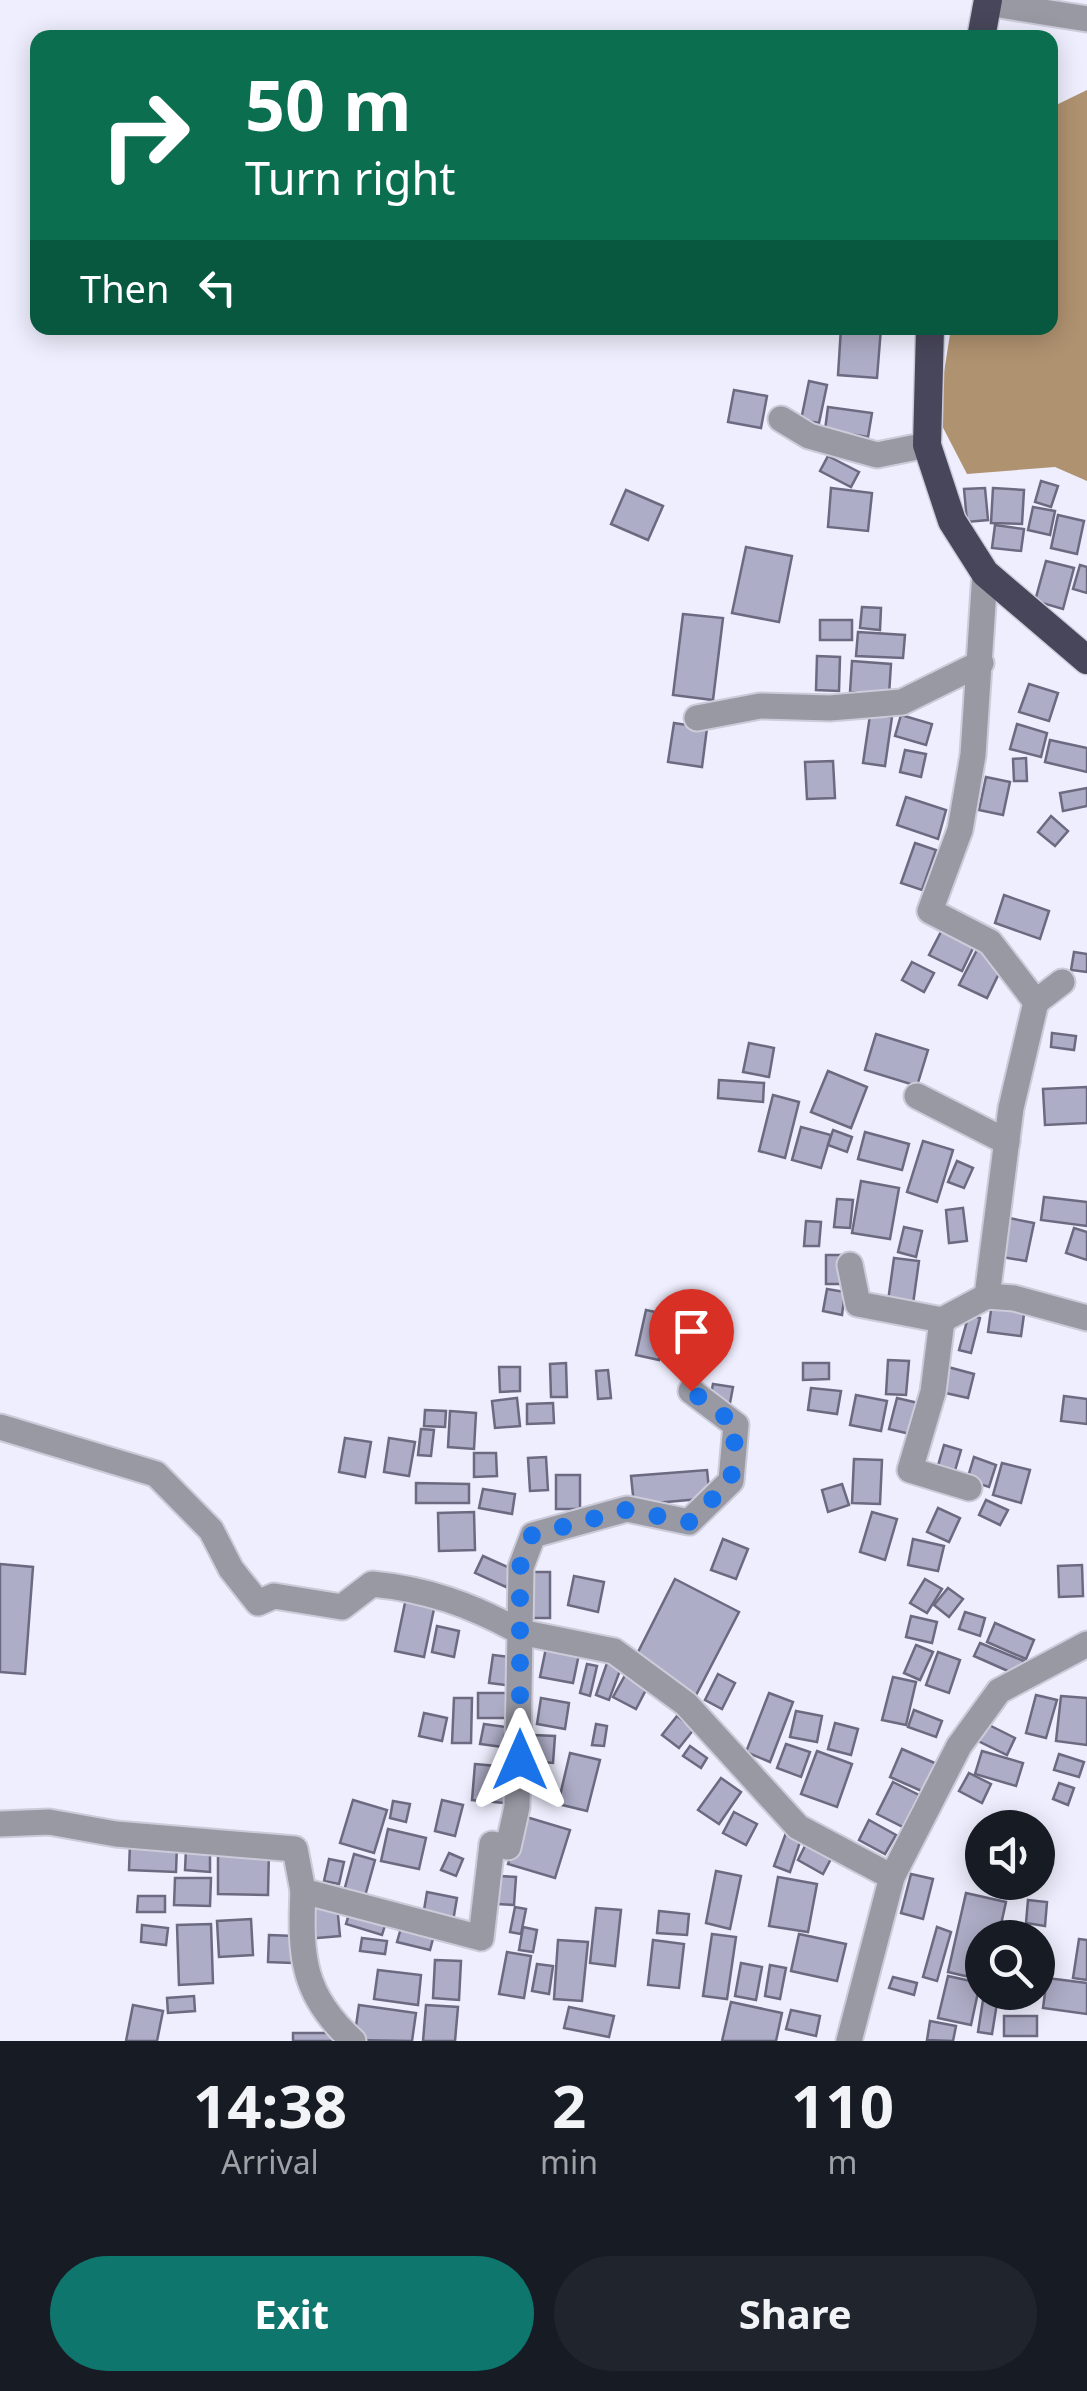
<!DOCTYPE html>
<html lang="en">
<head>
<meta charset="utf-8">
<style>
	:root { --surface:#171b24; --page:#20242c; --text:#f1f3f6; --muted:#9ea1a6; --accent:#0f766e }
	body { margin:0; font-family:"Noto Sans",sans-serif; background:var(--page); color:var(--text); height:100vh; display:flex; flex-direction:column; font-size:38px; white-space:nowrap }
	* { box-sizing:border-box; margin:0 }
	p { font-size:32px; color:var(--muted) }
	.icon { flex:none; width:55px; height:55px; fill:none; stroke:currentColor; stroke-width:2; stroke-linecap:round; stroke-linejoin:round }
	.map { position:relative; height:2041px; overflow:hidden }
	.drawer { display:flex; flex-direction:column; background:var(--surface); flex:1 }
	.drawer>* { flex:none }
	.banner { position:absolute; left:30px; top:30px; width:1028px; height:305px; border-radius:20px; box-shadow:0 5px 25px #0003; background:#0b6e4f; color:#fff; overflow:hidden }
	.fabs { position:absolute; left:965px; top:1810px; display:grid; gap:20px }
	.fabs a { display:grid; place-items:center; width:90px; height:90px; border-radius:50%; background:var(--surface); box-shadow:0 5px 25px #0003; font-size:50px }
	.pin { position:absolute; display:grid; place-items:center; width:85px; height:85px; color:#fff; margin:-102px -42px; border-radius:50% 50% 50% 0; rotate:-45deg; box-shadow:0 0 10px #0007 }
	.pin .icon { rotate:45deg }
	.me { position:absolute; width:110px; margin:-55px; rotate:0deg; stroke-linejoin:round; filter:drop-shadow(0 0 8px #0008) }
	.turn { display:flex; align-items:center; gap:35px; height:210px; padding:0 50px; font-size:45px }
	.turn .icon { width:130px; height:130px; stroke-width:2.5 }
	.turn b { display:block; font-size:70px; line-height:85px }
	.then { display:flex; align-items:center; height:95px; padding:0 50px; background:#0003; gap:20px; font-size:38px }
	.eta { display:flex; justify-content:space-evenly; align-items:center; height:170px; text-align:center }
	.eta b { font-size:60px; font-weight:700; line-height:70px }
	.action { display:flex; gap:20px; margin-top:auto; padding:20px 50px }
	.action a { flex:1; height:115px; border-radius:60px; background:var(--accent); color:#fff; font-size:40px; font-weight:700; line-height:115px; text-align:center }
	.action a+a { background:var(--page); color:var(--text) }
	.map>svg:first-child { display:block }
</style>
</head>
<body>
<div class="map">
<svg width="1087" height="2041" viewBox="0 0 1087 2041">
	<rect width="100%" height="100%" fill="#eeeefe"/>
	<path fill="#af9270" d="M1087,90V481L1055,467L967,474L937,416L951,328H1050V108Z"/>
	<g fill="#aeadc7" stroke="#6b6a81" stroke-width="2.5">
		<path d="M841,328H881L877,378L838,375Z"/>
		<path d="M809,381L827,385L819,423L801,420Z"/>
		<path d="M734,390L767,396L761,428L728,422Z"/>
		<path d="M828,407L872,413L868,437L825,430Z"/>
		<path d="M828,456L859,472L851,487L820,471Z"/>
		<path d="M1041,481L1058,486L1051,507L1035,502Z"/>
		<path d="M831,488L872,493L868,531L828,527Z"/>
		<path d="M985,488L988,520L967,522L964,489Z"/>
		<path d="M993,488L1024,490L1022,524L991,523Z"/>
		<path d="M626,490L663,506L648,540L611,524Z"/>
		<path d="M1033,507L1055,511L1050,535L1028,530Z"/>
		<path d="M1058,515L1084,521L1077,554L1051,548Z"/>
		<path d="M995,525L1024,529L1021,551L992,548Z"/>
		<path d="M746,547L792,556L779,622L732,613Z"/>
		<path d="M1046,561L1074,568L1063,609L1035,601Z"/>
		<path d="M1080,565L1087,567V593L1073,589Z"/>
		<path d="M862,607L881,608L880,630L860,628Z"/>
		<path d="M683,614L723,618L713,700L673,695Z"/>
		<rect x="820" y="620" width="32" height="20"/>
		<path d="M858,632L905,635L903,658L856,656Z"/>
		<path d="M817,656L840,657L839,691L816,690Z"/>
		<path d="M852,661L891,664L889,695L850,692Z"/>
		<path d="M1029,684L1058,693L1049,721L1019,712Z"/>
		<path d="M870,715L892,717L885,766L863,763Z"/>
		<path d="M901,715L932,724L926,745L895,736Z"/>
		<path d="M674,723L707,728L702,767L668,762Z"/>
		<path d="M1017,724L1047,733L1041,757L1010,749Z"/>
		<path d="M1050,740L1087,748V772L1045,762Z"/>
		<path d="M905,750L926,754L921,777L900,772Z"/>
		<path d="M1026,758L1027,781H1014L1013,759Z"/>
		<path d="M833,761L835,798L807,799L805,762Z"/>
		<path d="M986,777L1010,782L1003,815L979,810Z"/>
		<path d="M1087,788V806L1063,811L1060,793Z"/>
		<path d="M906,797L946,810L938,839L897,825Z"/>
		<path d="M1051,816L1068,831L1055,846L1038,832Z"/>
		<path d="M915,843L936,850L922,890L901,883Z"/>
		<path d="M1004,895L1049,911L1040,939L995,923Z"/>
		<path d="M942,930L974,946L962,971L929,955Z"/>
		<path d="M977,950L1004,963L987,998L959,985Z"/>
		<path d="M1074,952L1087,954V972L1071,970Z"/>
		<path d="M912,962L934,973L924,992L902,980Z"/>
		<path d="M1052,1033L1076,1036L1074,1050L1051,1047Z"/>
		<path d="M876,1034L928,1050L917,1086L865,1070Z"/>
		<path d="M749,1043L774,1048L769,1077L743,1072Z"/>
		<path d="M828,1071L867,1087L851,1128L811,1112Z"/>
		<path d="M719,1080L764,1083L763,1102L718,1098Z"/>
		<path d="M1087,1087V1123L1045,1125L1043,1089Z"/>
		<path d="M773,1095L799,1102L785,1158L759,1151Z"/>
		<path d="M801,1127L831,1135L821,1168L792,1160Z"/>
		<path d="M833,1130L852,1137L847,1152L828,1145Z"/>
		<path d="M865,1132L909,1144L902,1170L858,1159Z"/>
		<path d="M923,1141L953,1150L937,1202L907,1192Z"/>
		<path d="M957,1161L973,1168L964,1188L948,1182Z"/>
		<path d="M861,1181L899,1188L890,1239L852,1233Z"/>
		<path d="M1044,1197L1087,1202V1226L1041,1220Z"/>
		<path d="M837,1199L853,1200L850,1228L834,1227Z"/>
		<path d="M963,1208L967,1241L949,1243L946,1210Z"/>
		<path d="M1009,1218L1034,1223L1026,1261L1002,1257Z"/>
		<path d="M806,1221L821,1222L819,1246H804Z"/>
		<path d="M904,1227L922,1231L916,1257L898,1252Z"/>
		<path d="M1074,1228L1087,1232V1260L1066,1253Z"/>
		<rect x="826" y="1255" width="19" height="29"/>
		<path d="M894,1258L919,1261L913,1304L888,1301Z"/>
		<path d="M827,1289L845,1292L842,1315L823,1311Z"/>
		<path d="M992,1303L1025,1307L1021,1336L988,1332Z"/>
		<path d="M646,1310L669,1315L659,1360L636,1355Z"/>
		<path d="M969,1314L980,1318L971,1353L959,1350Z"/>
		<path d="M888,1360L909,1361L906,1395L886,1394Z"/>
		<path d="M566,1363L567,1397H551L550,1364Z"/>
		<path d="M803,1363H829V1379L803,1380Z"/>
		<path d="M499,1367H520V1391L500,1392Z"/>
		<path d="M948,1367L974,1374L968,1398L941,1392Z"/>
		<path d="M608,1370L611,1398L598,1399L596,1371Z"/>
		<path d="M713,1384L733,1387L730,1403L710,1399Z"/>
		<path d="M811,1388L841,1391L837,1414L808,1410Z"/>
		<path d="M856,1395L887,1401L881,1431L850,1425Z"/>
		<path d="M1064,1396L1087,1399V1424L1061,1421Z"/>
		<path d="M517,1398L520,1426L495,1428L492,1401Z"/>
		<path d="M897,1398L918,1403L910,1434L889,1429Z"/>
		<path d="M553,1403L554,1423L527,1424V1404Z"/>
		<path d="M425,1410L446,1411L445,1427L424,1426Z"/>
		<path d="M450,1411L476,1413L474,1449L448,1447Z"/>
		<path d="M421,1429L434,1430L431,1456L418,1455Z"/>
		<path d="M345,1438L371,1442L365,1477L339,1472Z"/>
		<path d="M389,1438L415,1442L409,1476L384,1472Z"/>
		<path d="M944,1445L961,1450L954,1474L937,1469Z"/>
		<path d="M474,1453H496L497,1476L474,1477Z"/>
		<path d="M546,1457L548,1490L530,1491L528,1458Z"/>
		<path d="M974,1457L996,1465L989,1487L967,1480Z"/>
		<path d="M854,1459L882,1460L880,1504L852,1503Z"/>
		<path d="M1002,1463L1030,1470L1021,1503L993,1495Z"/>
		<path d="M707,1470L710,1498L634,1505L631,1476Z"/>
		<rect x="556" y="1475" width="24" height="34"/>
		<path d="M416,1483L469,1484V1503H416Z"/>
		<path d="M842,1484L849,1505L828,1512L822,1490Z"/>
		<path d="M483,1489L515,1494L512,1514L479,1508Z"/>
		<path d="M986,1500L1008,1510L1000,1525L979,1515Z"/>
		<path d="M938,1508L960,1518L949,1542L927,1532Z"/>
		<path d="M474,1512L475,1550L439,1551L438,1513Z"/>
		<path d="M872,1512L897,1519L885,1560L860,1552Z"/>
		<path d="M723,1539L748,1549L736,1579L711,1570Z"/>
		<path d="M913,1539L944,1546L938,1571L908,1565Z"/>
		<path d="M483,1556L514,1570L506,1587L475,1573Z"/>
		<path d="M0,1564L33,1567L25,1674L0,1672Z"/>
		<path d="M1082,1565L1083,1596L1059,1597L1058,1566Z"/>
		<rect x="528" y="1572" width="22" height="46"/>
		<path d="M574,1576L604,1582L598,1612L568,1605Z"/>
		<path d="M675,1579L739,1612L695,1697L632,1664Z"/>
		<path d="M925,1579L942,1589L927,1613L910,1603Z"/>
		<path d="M948,1588L963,1599L949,1617L934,1605Z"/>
		<path d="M406,1598L435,1604L424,1657L395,1651Z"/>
		<path d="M965,1612L985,1618L980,1636L959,1629Z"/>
		<path d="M911,1616L937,1622L932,1643L906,1637Z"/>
		<path d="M995,1623L1034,1640L1026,1659L987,1642Z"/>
		<path d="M437,1626L459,1631L454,1657L432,1652Z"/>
		<path d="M980,1643L1024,1661L1017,1675L974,1656Z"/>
		<path d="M916,1645L933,1652L920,1680L904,1673Z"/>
		<path d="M546,1648L579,1654L573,1683L540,1677Z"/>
		<path d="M938,1652L960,1660L949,1693L926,1685Z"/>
		<path d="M493,1655L510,1657L506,1685L489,1683Z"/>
		<path d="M608,1660L622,1665L609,1700L596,1695Z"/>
		<path d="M587,1664L597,1666L590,1696L580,1693Z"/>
		<path d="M628,1670L650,1682L636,1709L613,1697Z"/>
		<path d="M718,1674L735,1683L722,1709L705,1700Z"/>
		<path d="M893,1677L916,1682L906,1725L882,1720Z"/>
		<rect x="478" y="1693" width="28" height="25"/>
		<path d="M769,1693L793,1702L770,1762L746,1752Z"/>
		<path d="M1036,1695L1057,1700L1046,1738L1026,1733Z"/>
		<path d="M1061,1696L1087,1698V1745L1056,1741Z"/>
		<path d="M454,1698H472L471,1743H452Z"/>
		<path d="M541,1698L569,1703L565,1729L537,1724Z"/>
		<path d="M914,1710L942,1721L936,1737L908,1727Z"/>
		<path d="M796,1711L822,1716L817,1742L790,1737Z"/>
		<path d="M424,1713L447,1718L442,1741L419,1736Z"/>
		<path d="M677,1716L694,1729L679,1748L662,1735Z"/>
		<path d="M983,1722L1015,1738L1007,1755L974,1739Z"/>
		<path d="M835,1723L858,1729L851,1755L828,1749Z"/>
		<path d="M484,1724L506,1727L503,1747L480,1744Z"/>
		<path d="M596,1724L607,1726L604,1746L592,1745Z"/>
		<path d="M533,1735L555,1736L553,1763L531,1761Z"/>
		<path d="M786,1744L810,1752L801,1777L777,1768Z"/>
		<path d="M690,1746L707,1758L701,1768L683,1756Z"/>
		<path d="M902,1749L937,1764L924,1792L890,1777Z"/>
		<path d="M817,1751L852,1764L837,1807L801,1794Z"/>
		<path d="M982,1751L1023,1763L1016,1786L975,1774Z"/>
		<path d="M570,1753L600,1760L587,1811L558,1804Z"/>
		<path d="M1059,1754L1084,1762L1079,1777L1054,1770Z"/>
		<path d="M475,1764L507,1767L504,1803L472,1800Z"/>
		<path d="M969,1773L991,1784L982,1803L959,1791Z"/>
		<path d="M721,1778L741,1792L719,1824L698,1810Z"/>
		<path d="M893,1782L919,1795L903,1827L877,1814Z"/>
		<path d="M1059,1783L1074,1788L1068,1805L1053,1799Z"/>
		<path d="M353,1800L387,1810L374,1853L340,1843Z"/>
		<path d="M442,1800L463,1805L455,1836L435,1831Z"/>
		<path d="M393,1801L410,1804L406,1822L390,1818Z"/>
		<path d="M734,1812L757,1824L746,1845L723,1833Z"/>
		<path d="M523,1816L570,1830L555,1878L508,1864Z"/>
		<path d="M869,1820L896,1835L885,1854L859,1840Z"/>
		<path d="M388,1829L426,1838L419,1869L381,1861Z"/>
		<path d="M786,1833L801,1839L790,1872L774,1866Z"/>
		<path d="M808,1840L834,1853L823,1874L798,1860Z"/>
		<path d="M130,1843L177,1845L176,1872L129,1870Z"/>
		<path d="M186,1849L210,1850V1872L185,1870Z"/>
		<path d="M218,1849H269L268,1895L218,1894Z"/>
		<path d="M449,1853L463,1859L456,1876L441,1870Z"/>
		<path d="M354,1854L375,1860L365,1896L344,1891Z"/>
		<path d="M329,1859L344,1862L339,1884L324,1881Z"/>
		<path d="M716,1871L741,1876L730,1929L706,1923Z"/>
		<path d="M911,1874L933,1879L923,1919L901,1913Z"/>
		<path d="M500,1876L516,1877L514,1905L498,1904Z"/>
		<path d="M778,1877L817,1884L808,1932L769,1926Z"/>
		<path d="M175,1878H211L210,1906L174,1905Z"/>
		<path d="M427,1892L457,1898L453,1921L423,1916Z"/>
		<path d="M966,1893L1006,1902L998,1938H982V1980L948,1972Z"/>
		<path d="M138,1896H165V1912H137Z"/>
		<path d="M1028,1900L1047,1902L1045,1926L1026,1923Z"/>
		<path d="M337,1905L340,1936L306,1939L303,1909Z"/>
		<path d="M515,1907L526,1909L521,1934L510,1932Z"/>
		<path d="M596,1908L621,1910L615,1966L590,1963Z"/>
		<path d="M350,1911L386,1922L382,1935L346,1924Z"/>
		<path d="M659,1911L689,1914L687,1935L657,1933Z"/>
		<path d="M251,1919L253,1955L219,1957L217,1921Z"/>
		<path d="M211,1924L213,1983L179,1985L177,1925Z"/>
		<path d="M142,1925L168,1928L166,1945L141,1942Z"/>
		<path d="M523,1927L537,1930L533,1952L519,1950Z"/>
		<path d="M937,1927L951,1932L937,1981L923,1977Z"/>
		<path d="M401,1928L434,1935L430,1950L397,1942Z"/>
		<path d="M712,1934L736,1937L727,1999L703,1996Z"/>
		<path d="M799,1934L846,1944L837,1981L791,1971Z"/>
		<path d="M269,1935L294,1936L292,1963L268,1962Z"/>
		<path d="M362,1938L387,1941L385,1954L360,1951Z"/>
		<path d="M1079,1939L1087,1940V1980L1073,1978Z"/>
		<path d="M558,1940L588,1942L582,2001L554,1999Z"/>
		<path d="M653,1940L684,1944L679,1988L648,1985Z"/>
		<path d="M507,1952L531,1956L524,1998L499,1994Z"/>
		<path d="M435,1960L461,1961L459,2000L433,1998Z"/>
		<path d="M741,1963L762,1967L756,2000L735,1996Z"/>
		<path d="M537,1964L553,1966L549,1994L532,1991Z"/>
		<path d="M770,1965L786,1968L780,1999L765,1996Z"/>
		<path d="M378,1970L421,1975L418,2005L374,1999Z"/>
		<path d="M948,1976L980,1983L971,2025L938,2018Z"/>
		<path d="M893,1977L917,1983L914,1995L889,1988Z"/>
		<path d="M1047,1978L1087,1983V2014L1043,2008Z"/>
		<path d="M194,1996L195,2011L168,2013L167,1998Z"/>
		<path d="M983,2000L997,2003L992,2034L978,2032Z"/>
		<path d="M731,2002L782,2013L776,2041H722Z"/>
		<path d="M133,2005L163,2011L157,2041H126Z"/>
		<path d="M359,2005L416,2013L412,2041L354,2040Z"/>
		<path d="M426,2005L458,2007L455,2041H423Z"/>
		<path d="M569,2007L614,2016L609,2037L564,2028Z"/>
		<path d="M791,2010L820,2016L816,2036L786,2029Z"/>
		<rect x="1004" y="2016" width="33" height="20"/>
		<path d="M930,2021L956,2026L953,2041L927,2040Z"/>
		<rect x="293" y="2033" width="46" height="8"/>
	</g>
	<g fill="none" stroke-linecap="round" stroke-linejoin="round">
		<defs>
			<g id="minor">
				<path d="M987,3L1087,19"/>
				<path d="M781,419L809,436L877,455L927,445"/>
				<path d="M985,573L973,755L960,830L930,911L990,942L1036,1002L1011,1108L987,1296"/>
				<path d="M697,718L760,706L830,708L902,702L981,663"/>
				<path d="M1036,1002L1062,982"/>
				<path d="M917,1096L1007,1142"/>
				<path d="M850,1265L858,1304L942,1320L987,1296L1014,1298L1087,1318"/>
				<path d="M942,1320L933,1392L910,1470L969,1488"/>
				<path d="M691,1391L736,1425L731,1481L689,1522L627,1509L533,1535L521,1567L520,1632L614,1651L686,1704L798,1827L892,1877"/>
				<path d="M0,1427L156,1474L211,1530L231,1569L258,1603L274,1596L342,1607L372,1584C426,1589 472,1605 520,1632L517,1807L508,1847L492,1844L481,1938L303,1891L295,1849L116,1834L49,1822L0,1824"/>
				<path d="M303,1891C300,1956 302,1995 353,2041"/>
				<path d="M849,2041L892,1877L959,1746L999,1691L1087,1644"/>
			</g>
			<g id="trunk">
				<path d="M981,38L988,0"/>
				<path d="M930,328L927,445L952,521L985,573L1087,660"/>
			</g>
		</defs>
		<use href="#minor" stroke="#cbcbda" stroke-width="29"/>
		<use href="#trunk" stroke="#cbcbda" stroke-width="31"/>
		<use href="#minor" stroke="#9999a4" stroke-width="25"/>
		<use href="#trunk" stroke="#48465a" stroke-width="28"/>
	</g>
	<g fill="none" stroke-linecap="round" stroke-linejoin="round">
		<path stroke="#1a73e8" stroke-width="18" stroke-dasharray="0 32.4" d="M520,1760V1567L532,1535L626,1510L689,1522L731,1481L736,1425L691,1391"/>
	</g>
</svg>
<div class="fabs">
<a><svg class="icon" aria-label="sound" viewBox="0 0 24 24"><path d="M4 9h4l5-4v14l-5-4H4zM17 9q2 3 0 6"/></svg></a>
<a><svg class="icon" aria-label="search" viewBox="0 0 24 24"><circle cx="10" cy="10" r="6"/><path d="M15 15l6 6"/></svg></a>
</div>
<div class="pin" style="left:691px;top:1391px;background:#d93025"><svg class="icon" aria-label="arrive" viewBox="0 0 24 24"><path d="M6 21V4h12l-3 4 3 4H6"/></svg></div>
<svg class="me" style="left:520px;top:1760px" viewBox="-20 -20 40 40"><path d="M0-17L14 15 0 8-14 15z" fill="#1a73e8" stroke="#fff" stroke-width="4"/></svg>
<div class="banner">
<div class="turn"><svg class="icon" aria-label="right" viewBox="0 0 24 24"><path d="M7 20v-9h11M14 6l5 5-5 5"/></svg><div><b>50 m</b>Turn right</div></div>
<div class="then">Then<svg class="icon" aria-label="left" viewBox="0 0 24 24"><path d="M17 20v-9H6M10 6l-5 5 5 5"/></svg></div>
</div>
</div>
<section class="drawer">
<div class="eta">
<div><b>14:38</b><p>Arrival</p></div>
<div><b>2</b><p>min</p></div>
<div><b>110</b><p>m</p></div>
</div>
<div class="action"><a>Exit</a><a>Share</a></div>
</section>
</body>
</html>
